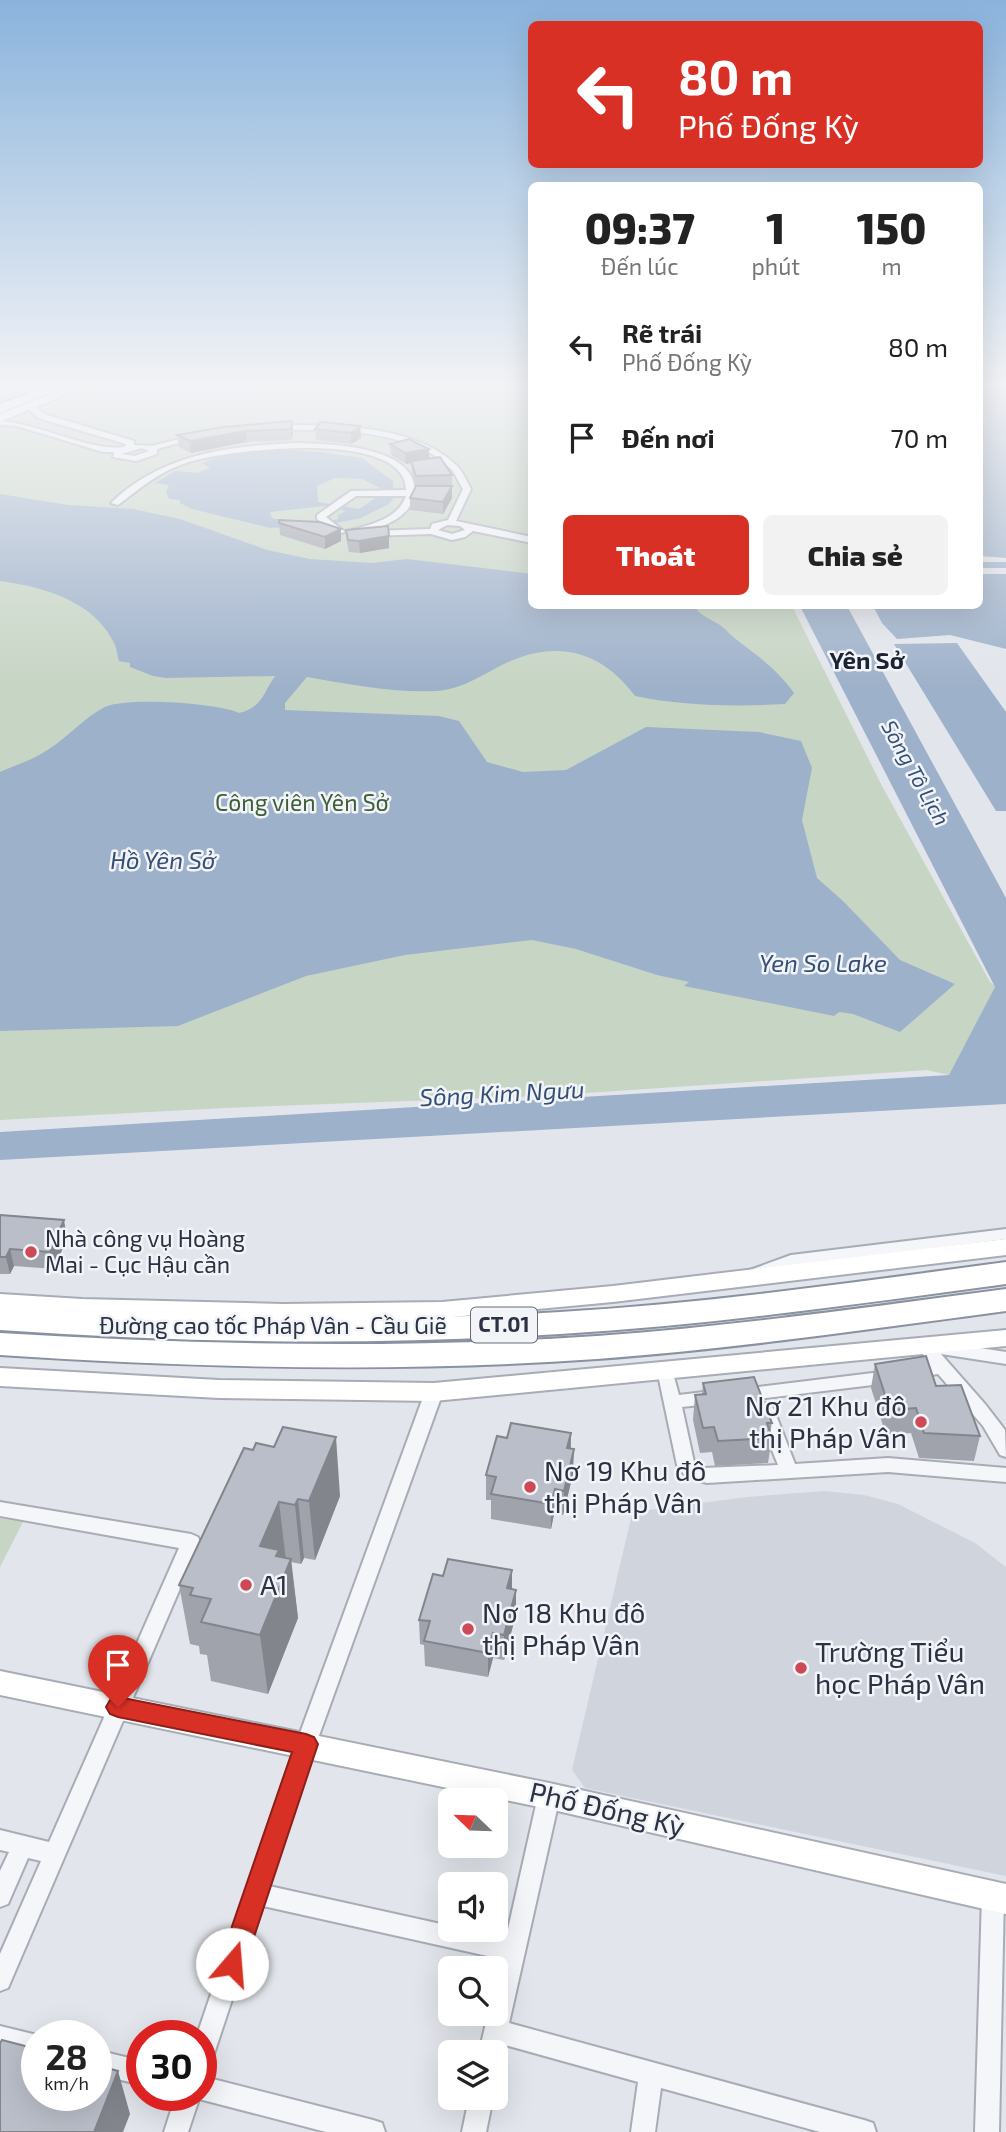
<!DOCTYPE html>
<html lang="vi">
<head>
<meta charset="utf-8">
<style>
	:root { --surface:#fff; --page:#f2f2f2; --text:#222; --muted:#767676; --accent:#d93025 }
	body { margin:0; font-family:"Exo 2",sans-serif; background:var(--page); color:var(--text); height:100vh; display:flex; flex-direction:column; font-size:26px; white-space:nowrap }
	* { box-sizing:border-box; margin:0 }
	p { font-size:23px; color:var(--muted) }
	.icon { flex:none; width:38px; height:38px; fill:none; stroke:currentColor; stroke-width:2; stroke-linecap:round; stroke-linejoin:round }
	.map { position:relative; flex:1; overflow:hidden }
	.sheet { position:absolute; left:528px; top:182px; width:455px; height:427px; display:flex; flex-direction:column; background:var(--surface); border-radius:10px; box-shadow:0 7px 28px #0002 }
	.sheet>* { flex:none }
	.hud { position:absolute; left:528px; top:21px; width:455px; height:147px; border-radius:10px; box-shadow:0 7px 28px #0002; background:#d93025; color:#fff; overflow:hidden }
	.needle { width:46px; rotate:293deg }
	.controls { position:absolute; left:438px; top:1788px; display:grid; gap:14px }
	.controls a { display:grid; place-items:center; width:70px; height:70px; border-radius:10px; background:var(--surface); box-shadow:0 7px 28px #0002; font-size:35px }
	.speed { position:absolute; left:21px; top:2020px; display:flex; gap:14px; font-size:35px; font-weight:700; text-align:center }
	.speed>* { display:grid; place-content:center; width:91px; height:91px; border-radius:50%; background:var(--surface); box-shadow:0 7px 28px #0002; line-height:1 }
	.speed small { font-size:18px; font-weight:400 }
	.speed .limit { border:10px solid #d22; background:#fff; color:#111 }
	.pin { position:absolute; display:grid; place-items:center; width:60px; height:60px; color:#fff; margin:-72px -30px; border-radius:50% 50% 50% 0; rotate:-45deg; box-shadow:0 0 7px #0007 }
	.pin .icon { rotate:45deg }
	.me { position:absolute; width:77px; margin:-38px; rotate:18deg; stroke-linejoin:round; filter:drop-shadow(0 0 5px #0008) }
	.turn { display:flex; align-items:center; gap:24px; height:147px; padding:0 35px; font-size:32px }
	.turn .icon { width:91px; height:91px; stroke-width:2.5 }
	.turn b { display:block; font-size:49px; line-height:60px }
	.eta { display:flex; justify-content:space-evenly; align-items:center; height:119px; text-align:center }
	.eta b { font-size:42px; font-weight:800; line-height:49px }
	.cta { display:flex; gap:14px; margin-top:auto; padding:14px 35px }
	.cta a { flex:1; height:80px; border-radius:10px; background:var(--accent); color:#fff; font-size:28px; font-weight:800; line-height:80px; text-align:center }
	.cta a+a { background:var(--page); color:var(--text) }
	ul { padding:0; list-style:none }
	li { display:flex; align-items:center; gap:21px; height:91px; padding:0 35px }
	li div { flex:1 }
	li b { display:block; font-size:26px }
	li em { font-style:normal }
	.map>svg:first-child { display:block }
</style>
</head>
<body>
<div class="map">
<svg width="1006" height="2132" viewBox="0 0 1006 2132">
	<rect width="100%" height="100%" fill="#e2e5eb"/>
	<path fill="#d0d4dd" d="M824,1491L864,1495L898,1504L975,1543L1006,1567V1876L585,1788L572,1770L631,1518L648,1510L747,1497Z"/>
	<g fill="#c7d5c4">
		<path d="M85,388H532V606H792L882,786L990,982L997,987L949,1075L927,1070L542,1096L224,1108L0,1120V422Z"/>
		<path d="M0,1518L23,1522L0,1567Z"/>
	</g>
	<g fill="#9eb1ca" fill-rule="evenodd">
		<path d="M980,388H1006V558L980,556Z"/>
		<path d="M272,449L320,452L362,458L393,481V499L389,504L361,518L326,525L270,528L192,509L180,503V500L169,499L166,492L169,485L155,483L175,471L197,473L210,468L202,463L219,457ZM335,478L362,479L386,491L359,509L318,502L317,486ZM324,506L346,511L338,515V519C315,526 296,524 272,518L270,512Z"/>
		<path d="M0,494L68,505L133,509L180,519L267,550L310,559L372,563L407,559L532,574V606H694C702,617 709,618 720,625C726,629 731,636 737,640C759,657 778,670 794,693L785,704C736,707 684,706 635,696C601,650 556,639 504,664C482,675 461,690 435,691C393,693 348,684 307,677L285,703V710L439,716L459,721L487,762L523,772L566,770L646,727L759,732L801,741L812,768L802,820L817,878L843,901L900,960L955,984L900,1032L853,1014L839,1012L834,1016L684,986L689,982L657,975L576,949L532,940L405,955L306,976L178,1026L0,1031V772C16,765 35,759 49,749C68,737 85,717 105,707C127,697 217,703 239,713C262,708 263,693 275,676L166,678L153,676L130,667V663L119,661C117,655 117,650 115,645C95,601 44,587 0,581Z"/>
		<path d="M980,574H1006V649L950,635L897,639L882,623L873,606H980Z"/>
		<path d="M800,606H847L1006,898V1104L0,1160V1132L949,1075L995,987Z"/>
		<path d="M957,643L1006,712V811H996L894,644Z"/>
	</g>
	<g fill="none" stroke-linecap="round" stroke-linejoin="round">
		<rect fill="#9eb1ca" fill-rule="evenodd" x="980" y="562" width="26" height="6"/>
		<defs>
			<g id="street">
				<path d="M27,404H33L44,414L134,441V445L152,446L195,435L199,437L157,449V454L136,461L113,457L114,452H103L17,426L0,425V421C38,423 91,452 124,447L126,444L38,418L27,408ZM142,448L149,451L135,456L121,454Z"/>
				<path d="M297,425C349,426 417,427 457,466C463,472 467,482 471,489L456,521L532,537V543L473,531L465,537L452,540L431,534L369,536V532L372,531L430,529L432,524L448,520L463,489C459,483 456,475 452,470C414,428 326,429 274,430L270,428L274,426ZM447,525L460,526L465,530L452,534L438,530Z"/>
				<path d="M296,443C328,444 413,445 415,490L422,493L415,496C406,522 378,528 354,535L351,534V530C372,524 398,519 406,496H356L326,517L345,532L338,534L317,519V515L351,491L406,490C406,427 224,450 186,463C160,471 139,489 118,505L111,503C161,454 229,446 296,443Z"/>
				<path d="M1006,1229V1239L793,1266L756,1280L750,1278L748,1274L750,1270L791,1255Z"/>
				<path d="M925,1339L931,1341L934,1345L941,1342L1006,1352V1364L941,1354L985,1404L1005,1430L1006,1457L1000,1455L983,1426L938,1374L912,1378L906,1376L904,1372L906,1368L929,1363L917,1345L919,1341Z"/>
				<path d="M665,1364L671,1366L679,1395L712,1391L718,1393L721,1398L718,1403L682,1407L694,1462L703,1468L778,1465L756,1410L759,1405L765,1403L771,1405L774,1410L795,1464L888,1458L1006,1468V1482L888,1472L707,1483C695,1480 683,1477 677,1465L657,1370L659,1366Z"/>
				<path d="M889,1371L895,1373L898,1377L895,1381L889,1383L742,1401L736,1400L733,1395L736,1390L742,1389Z"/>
				<path d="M434,1386L440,1387L443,1392L316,1744L269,1886L450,1926V1930H471L506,1938L538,1796L542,1789L549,1786L556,1789L560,1796L509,2023L864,2120L873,2123L876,2132H820L661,2088L655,2132H631L638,2082L505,2045L499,2061L495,2063V2053H479L488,2014H495V1983L501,1959L263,1906L213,2057L209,2065L201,2069V2035H197L296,1744L425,1392L428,1387Z"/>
				<path d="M0,1502L191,1534L198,1537L200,1542L8,1988L0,1991V1954L41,1861L28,1858L8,1904L0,1907V1871L9,1852L0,1850V1830L49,1842L179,1548L0,1516Z"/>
				<path d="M993,1885L1001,1888L1004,1896L999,2132H975L982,1896L985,1888Z"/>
				<path d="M0,2026L37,2035V2059L0,2050Z"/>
				<path d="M96,2050L142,2061V2085L96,2074Z"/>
				<path d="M201,2076L373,2120L382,2123L385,2132H326L199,2099L188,2132H164L176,2095H201Z"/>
				<path d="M469,2098H493L486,2132H462Z"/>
			</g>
			<g id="secondary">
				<path d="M1006,1239V1255L613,1302L442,1318L283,1321L82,1315L0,1310V1294L82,1299L283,1304L442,1302L613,1286Z"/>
				<path d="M1006,1330V1346L434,1401L219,1398L0,1386V1368L219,1380L434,1383Z"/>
				<path d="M0,1671L549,1783L1006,1884V1914L549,1809L0,1695Z"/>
			</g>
			<g id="primary">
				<path d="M20,388L18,391L0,397V389Z"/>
				<path d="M65,388H82L0,422V414Z"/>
			</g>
			<g id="highway">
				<path d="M42,388H62L0,413V404Z"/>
				<path d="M1006,1262V1284C858,1304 709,1325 560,1334C373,1346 187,1343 0,1330V1308C187,1320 373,1323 560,1312C709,1303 858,1282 1006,1262Z"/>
				<path d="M1006,1289V1311C870,1329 734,1349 597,1359C398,1373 199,1368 0,1355V1333C199,1345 398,1349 597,1336C734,1326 870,1307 1006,1289Z"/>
			</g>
		</defs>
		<use href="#street" stroke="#a7acb5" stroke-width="4"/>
		<use href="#secondary" stroke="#a7acb5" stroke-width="4"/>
		<use href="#primary" stroke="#a2a9b6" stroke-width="3"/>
		<use href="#highway" stroke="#8a92a1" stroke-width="4"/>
		<use href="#street" fill="#f5f6f9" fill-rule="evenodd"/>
		<use href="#secondary" fill="#fff" fill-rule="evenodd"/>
		<use href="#primary" fill="#fff" fill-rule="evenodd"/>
		<use href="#highway" fill="#fff" fill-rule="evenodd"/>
	</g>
	<g fill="#a0a3ac">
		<path d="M292,421L293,432L291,440L247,442L191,453L179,447L177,435Z"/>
		<path d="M360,426L361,438L351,444L316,440L315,429Z"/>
		<path d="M390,444L429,449V459L452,475V498L443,514L410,510V498L416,486L412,473L411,463L406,464L391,455Z"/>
		<path d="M279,523L341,541L325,549L280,535Z"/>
		<path d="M346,530L389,536V548L360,553L349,552L347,542Z"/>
		<path d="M0,1215L67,1238L54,1269L14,1266L10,1274H0Z"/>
		<path d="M875,1364L936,1386L980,1436L974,1461L919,1458L911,1433L886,1435L871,1388Z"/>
		<path d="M703,1383L772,1423L770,1433L772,1438L768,1463L715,1466L712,1452L700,1453L693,1420L695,1395H702Z"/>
		<path d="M571,1433V1449L573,1474L563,1515L554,1514L551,1529L491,1519V1500H486V1475L507,1438Z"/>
		<path d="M244,1448L340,1496L315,1560L304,1558L301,1564L291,1562L298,1618L268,1694L211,1681L207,1655L200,1654L199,1646L190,1644L179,1585Z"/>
		<path d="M512,1570V1589L516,1590V1614L504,1660L493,1658L488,1677L425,1666L424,1645L420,1644L419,1620L443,1576Z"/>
	</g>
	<g fill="#82858c">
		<path d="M292,421L293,432L291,440V429Z"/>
		<path d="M360,426L361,438L351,444V433Z"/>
		<path d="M246,431L247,442L191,453L190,441Z"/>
		<path d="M429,449V460L406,464L405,453Z"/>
		<path d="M452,486V498L443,514V502Z"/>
		<path d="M341,529V541L325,549V537Z"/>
		<path d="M389,536V548L360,553L359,541Z"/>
		<path d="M64,1220L67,1238L54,1269L50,1252Z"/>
		<path d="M10,1249L14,1266L10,1274L6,1257Z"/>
		<path d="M571,1433L570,1457L567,1448Z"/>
		<path d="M336,1437L340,1496L315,1560L309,1501Z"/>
		<path d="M574,1449L573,1474L563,1515L564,1491Z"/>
		<path d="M555,1489L554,1514L551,1529V1504Z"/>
		<path d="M298,1499L304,1558L301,1564L295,1505Z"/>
		<path d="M279,1502L286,1561L291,1559L298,1618L268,1694L260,1635V1546Z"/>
		<path d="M512,1570V1595L507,1588Z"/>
		<path d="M516,1590V1614L504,1660V1635Z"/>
		<path d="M493,1633V1658L488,1677V1653Z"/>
		<path d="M118,2071L130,2114L123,2132H94Z"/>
	</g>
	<g fill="#babec8" stroke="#82858c" stroke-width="2">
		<path d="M292,421L291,429L246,431L190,441L177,435L224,427Z"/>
		<path d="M321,422L360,426L351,433L315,429Z"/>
		<path d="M409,439L429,449L405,453L390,444Z"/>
		<path d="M440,457L452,475L416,476L411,461Z"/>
		<path d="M416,486H452L443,502L410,498Z"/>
		<path d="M279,520L320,522L341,529L325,537L279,523Z"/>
		<path d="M388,526L389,536L359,541L348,540L346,530Z"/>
		<path d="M0,1215L64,1220L50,1252L10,1249L6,1257H0Z"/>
		<path d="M926,1356L936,1386L961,1385L980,1436L924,1433L916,1408L890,1410L875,1364Z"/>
		<path d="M754,1377L772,1423H767L772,1438L718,1441L714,1427L703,1428L695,1395L706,1394L703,1383Z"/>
		<path d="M511,1423L571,1433L567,1448L574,1449L564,1491L555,1489L551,1504L491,1494L496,1477L486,1475L497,1436L507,1438Z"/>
		<path d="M283,1427L336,1437L309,1501L298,1499L295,1505L279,1502L260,1546L279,1550L276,1556L291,1559L260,1635L201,1622L211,1599L190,1595L193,1588L179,1585L244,1448L253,1450L256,1443L274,1447Z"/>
		<path d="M448,1559L512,1570L507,1588L516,1590L504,1635L493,1633L488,1653L424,1641L430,1621L419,1620L433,1574L443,1576Z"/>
		<path d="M2,2040L37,2049V2095H96V2065L118,2071L94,2132H0V2043Z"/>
	</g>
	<linearGradient id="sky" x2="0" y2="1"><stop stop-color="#8ab3dc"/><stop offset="0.56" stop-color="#f2f3f6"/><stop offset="1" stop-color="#f2f3f6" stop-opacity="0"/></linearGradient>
	<rect width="1006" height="687" fill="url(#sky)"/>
	<path fill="#d93025" stroke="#8d1f18" stroke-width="2" d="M118,1697L306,1734L314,1737L318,1744L242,1973L232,1977L223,1973L219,1964L292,1752L118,1717L110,1714L106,1707L110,1700Z"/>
	<g fill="#ce4956" stroke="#f2f4f8" stroke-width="2.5">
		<circle cx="31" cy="1252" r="7"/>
		<circle cx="921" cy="1422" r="7"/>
		<circle cx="530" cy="1487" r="7"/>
		<circle cx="246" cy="1585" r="7"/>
		<circle cx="468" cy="1629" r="7"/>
		<circle cx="801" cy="1668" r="7"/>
	</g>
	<g text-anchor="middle" stroke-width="5" stroke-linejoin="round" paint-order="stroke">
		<g font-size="21" font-style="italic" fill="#344f77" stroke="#f2f4f8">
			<text transform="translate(915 773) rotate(61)" y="7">Sông Tô Lịch</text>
		</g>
		<rect fill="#f2f4f8" stroke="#666c79" stroke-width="2" x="471" y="1307.5" width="66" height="35" rx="5"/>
		<g font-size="21" font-weight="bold" fill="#2a3243">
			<text x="504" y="1332">CT.01</text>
		</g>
		<g font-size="23" fill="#3d5f38" stroke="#f2f4f8">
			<text x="302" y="811">Công viên Yên Sở</text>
		</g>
		<g font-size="23" fill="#2a3243" stroke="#f2f4f8" text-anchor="start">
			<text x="45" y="1247">Nhà công vụ Hoàng<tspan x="45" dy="26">Mai - Cục Hậu cần</tspan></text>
		</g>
		<g font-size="23" fill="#2a3243" stroke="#f2f4f8">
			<text x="273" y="1334">Đường cao tốc Pháp Vân - Cầu Giẽ</text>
		</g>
		<g font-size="24" font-weight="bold" fill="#1c2334" stroke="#f2f4f8">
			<text x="867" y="669">Yên Sở</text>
		</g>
		<g font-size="24" font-style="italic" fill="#344f77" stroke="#f2f4f8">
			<text x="163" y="869">Hồ Yên Sở</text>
			<text x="823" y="972">Yen So Lake</text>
			<text transform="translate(502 1094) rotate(-3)" y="8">Sông Kim Ngưu</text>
		</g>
		<g font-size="28" fill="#2a3243" stroke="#f2f4f8" text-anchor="start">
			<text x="907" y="1416" text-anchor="end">Nơ 21 Khu đô<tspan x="907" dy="32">thị Pháp Vân</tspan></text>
			<text x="544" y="1481">Nơ 19 Khu đô<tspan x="544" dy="32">thị Pháp Vân</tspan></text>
			<text x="260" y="1595">A1</text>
			<text x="482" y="1623">Nơ 18 Khu đô<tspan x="482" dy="32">thị Pháp Vân</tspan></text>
			<text x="815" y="1662">Trường Tiểu<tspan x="815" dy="32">học Pháp Vân</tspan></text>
		</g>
		<g font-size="28" fill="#2a3243" stroke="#f2f4f8">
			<text transform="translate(607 1809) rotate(13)" y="10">Phố Đống Kỳ</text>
		</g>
	</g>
</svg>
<div class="controls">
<a><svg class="needle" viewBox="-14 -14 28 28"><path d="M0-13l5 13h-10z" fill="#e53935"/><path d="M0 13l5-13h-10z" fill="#767676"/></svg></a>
<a><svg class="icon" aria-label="sound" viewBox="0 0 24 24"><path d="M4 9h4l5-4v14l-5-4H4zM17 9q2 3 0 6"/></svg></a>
<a><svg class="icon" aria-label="search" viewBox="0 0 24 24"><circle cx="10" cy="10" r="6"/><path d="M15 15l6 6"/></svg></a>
<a><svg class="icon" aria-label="layers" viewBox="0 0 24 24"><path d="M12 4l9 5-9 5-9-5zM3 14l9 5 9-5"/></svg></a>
</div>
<div class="speed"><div>28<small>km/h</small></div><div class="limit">30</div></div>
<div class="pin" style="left:118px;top:1707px;background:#d93025"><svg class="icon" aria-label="arrive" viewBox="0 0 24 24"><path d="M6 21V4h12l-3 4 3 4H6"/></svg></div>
<svg class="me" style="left:232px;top:1964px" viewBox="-20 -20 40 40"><circle r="19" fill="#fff"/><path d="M0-13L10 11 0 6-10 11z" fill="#d93025"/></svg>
<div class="hud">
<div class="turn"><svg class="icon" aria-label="left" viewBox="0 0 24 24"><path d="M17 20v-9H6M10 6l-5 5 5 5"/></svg><div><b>80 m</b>Phố Đống Kỳ</div></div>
</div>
<section class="sheet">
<div class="eta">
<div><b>09:37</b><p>Đến lúc</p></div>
<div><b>1</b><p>phút</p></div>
<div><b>150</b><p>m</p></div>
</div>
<ul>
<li><svg class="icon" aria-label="left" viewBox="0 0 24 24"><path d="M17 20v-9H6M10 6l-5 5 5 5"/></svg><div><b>Rẽ trái</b><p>Phố Đống Kỳ</p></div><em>80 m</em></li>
<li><svg class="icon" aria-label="arrive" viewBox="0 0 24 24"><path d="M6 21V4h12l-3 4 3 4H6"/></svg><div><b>Đến nơi</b></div><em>70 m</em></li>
</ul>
<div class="cta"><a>Thoát</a><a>Chia sẻ</a></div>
</section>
</div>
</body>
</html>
